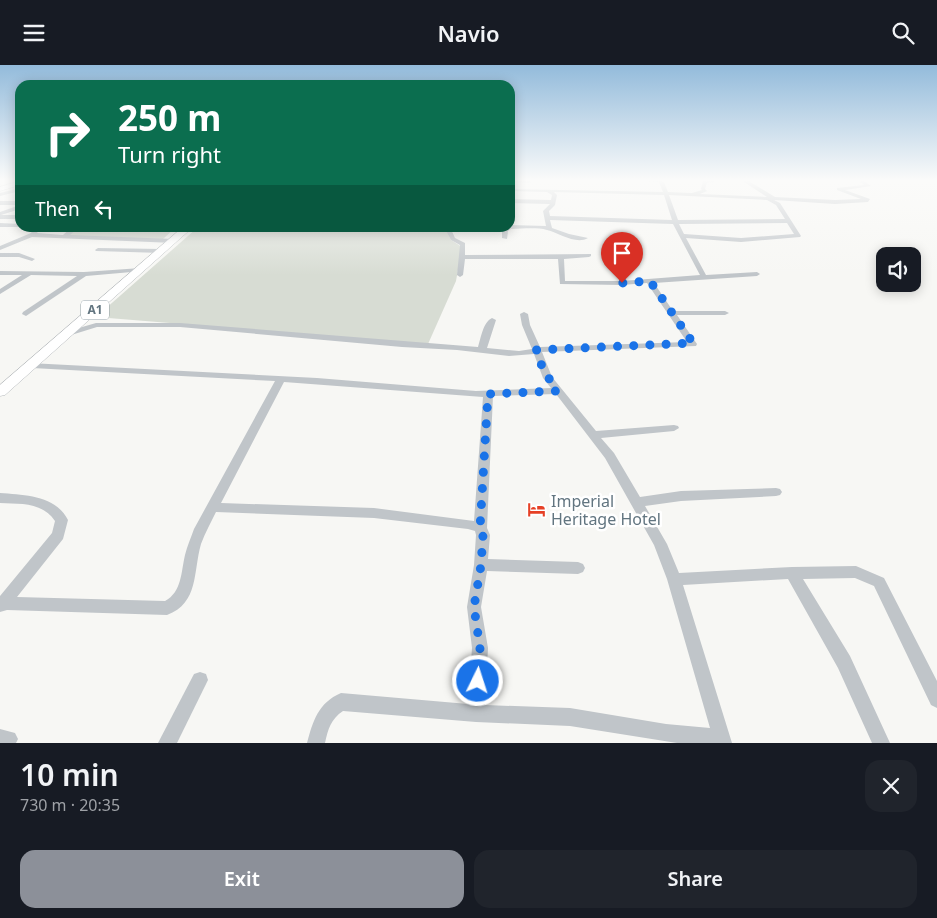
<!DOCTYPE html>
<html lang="en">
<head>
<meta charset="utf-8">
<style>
	:root { --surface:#171b24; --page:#20242c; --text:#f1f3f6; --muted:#9ea1a6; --accent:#8c9099 }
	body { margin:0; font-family:"Noto Sans",sans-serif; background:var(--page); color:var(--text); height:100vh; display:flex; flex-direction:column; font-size:19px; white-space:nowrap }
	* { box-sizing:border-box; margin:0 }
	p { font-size:16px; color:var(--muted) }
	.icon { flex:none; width:28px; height:28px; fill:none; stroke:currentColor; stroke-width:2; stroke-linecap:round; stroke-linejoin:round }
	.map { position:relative; height:678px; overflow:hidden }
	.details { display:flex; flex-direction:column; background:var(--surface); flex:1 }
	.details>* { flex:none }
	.guide { position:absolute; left:15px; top:15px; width:500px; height:152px; border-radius:15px; box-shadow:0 2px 12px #0003; background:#0b6e4f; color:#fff; overflow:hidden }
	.tools { position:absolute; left:876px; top:182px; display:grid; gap:10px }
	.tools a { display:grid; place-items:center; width:45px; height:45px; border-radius:10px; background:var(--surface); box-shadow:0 2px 12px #0003; font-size:25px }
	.pin { position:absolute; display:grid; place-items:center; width:42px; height:42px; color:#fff; margin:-51px -21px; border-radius:50% 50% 50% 0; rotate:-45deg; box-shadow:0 0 5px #0007 }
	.pin .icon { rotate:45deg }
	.me { position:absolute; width:55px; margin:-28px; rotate:4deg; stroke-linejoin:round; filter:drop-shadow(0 0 4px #0008) }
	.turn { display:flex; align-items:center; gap:18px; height:105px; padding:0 20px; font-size:22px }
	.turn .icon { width:65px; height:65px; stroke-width:2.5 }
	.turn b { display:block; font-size:35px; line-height:42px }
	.then { display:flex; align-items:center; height:48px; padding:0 20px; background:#0003; gap:10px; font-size:19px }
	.round { display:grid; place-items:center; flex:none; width:52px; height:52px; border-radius:15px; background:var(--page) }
	.headline { display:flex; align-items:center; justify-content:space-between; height:85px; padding:0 20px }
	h1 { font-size:30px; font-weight:600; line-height:38px }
	.button { display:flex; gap:10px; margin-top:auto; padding:10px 20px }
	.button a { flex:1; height:58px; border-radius:15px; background:var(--accent); color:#fff; font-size:20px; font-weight:600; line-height:58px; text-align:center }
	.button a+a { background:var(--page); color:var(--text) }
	header { display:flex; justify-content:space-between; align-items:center; height:65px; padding:0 20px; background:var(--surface); font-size:22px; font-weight:600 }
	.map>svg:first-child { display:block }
</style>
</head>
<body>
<header><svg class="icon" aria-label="menu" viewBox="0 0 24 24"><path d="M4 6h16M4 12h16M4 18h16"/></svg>Navio<svg class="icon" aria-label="search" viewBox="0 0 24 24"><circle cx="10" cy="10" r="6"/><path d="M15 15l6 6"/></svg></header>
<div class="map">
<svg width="937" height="678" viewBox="0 0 937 678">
	<rect width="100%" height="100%" fill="#f7f7f4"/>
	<g fill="#d7dcd3">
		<path d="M77,163H175L163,174L71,171L69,169Z"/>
		<path d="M197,163H445L451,175L462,182L456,216L428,279L96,252Z"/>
	</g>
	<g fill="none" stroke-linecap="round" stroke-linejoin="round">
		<defs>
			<g id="highway">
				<path d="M20,116V120L0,126V122Z"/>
				<path d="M183,162H193L5,330L0,331V320Z"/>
			</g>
		</defs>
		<use href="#highway" stroke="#b4b8bb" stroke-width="1"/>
		<g fill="#c0c5c9" fill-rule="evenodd">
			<path d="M510,115L529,116L531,117L529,118L510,117Z"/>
			<path d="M622,115H663L668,127L692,128L702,125L701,124L703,116L725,115L707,118L705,124L707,126L700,129L767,132L741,115H747L775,132L835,135L861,134L837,125V123L864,120L858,115H863L871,121L845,125L870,134L868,137L835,139L774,135L780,138L801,171L800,172L741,177L686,173L706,210L757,207L760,209L757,211L654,218L673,246H725L729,248L725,250H677L697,279L696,281L542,287L552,312L596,366L674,360L678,361L679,363L674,366L601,373L614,388L640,432L681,426L776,423L780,424L782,427L780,430L776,431L681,436L645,441L667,479L679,508L792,502L856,501L884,513L937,616V643L931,640L874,521L855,513L803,514L850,591L890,678H872L838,603L788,514L683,520L732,678H677L570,661L476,657L343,646C331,654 328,664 325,678H307C313,656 318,638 341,628L468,639L472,583L467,542L474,500L476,470L475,466L468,464L374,453L216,447C211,457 205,468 201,479C193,507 199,538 167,550L7,545L0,547V531L52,468L55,456C42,437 21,439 0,438V428C25,430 55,430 68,455L63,474L17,532L165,536C182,527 181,507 185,490C187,481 191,473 194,464L275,316L32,303L27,300L29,298L317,313L476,326L551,323L543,313L534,289L509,291L457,285L402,282L180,262H97L68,271H65V267L96,258H180L478,282C481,273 483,257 492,253L496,255L487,283L519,286L532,284L522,260L520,249L524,247L528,249L530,260L540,282L687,277L647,218L622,220L560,219L558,194H465L463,210L460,212L457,210L460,180L451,175L444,162H450L455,173L465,178V190L591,189V191L589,192L564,194L565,216H622L700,210L673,159L550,155L552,163L569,169L588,173C576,180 559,168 547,165C536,162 522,164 511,164L508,166L507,174L502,173V165L505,162H510V160L546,161L543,146L550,139L510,138V134L551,135L552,130L547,127L510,126V124L663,127L659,117ZM554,127L664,130L672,155L550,151L549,146L555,140L557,130ZM669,130L767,135L776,140L785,154L678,155ZM787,158L794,169L741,173L684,169L679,159ZM284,317L483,332L474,456L374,443L221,438ZM556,329L605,393L654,480L667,514L710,663L666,659L570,643L485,640L488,583L481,542L487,506L578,509L583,507L585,503L583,499L578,497L488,494L490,470L487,463L493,331Z"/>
			<path d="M20,123V126L0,131V128Z"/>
			<rect x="0" y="136" width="20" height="4"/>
			<path d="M20,140V144L1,150H20V154H0V147Z"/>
			<path d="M0,158L20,159L21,162H0Z"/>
			<path d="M35,162H42L37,168L63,170L72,162H79L70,170L174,174L177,176L174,178L32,172L0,185V181L31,168Z"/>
			<path d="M98,183L162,184L165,186L162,188L96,186L95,185Z"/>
			<path d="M0,188H19L35,194L32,196L19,192H0Z"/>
			<path d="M141,203L144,205L143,206L86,211L26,251L22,249L23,247L77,211L31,210L0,229V224L22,210H0V206L84,207Z"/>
			<path d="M200,607L206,609L208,615L177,678H158L194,609Z"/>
			<path d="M0,664L15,668L18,674L16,678H0Z"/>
		</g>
		<use href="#highway" fill="#fff" fill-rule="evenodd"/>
	</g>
	<linearGradient id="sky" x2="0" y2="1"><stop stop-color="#93bbdb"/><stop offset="0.55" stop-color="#fbfbfa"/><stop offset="1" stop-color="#fbfbfa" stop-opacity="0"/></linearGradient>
	<rect width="937" height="210" fill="url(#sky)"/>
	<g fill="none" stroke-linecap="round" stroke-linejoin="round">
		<path stroke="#1a73e8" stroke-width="9" stroke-dasharray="0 16.2" d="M478,616L480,583L474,542L481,500L483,470L480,463L488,329L557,326L543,304L536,285L693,278L650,216L622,218"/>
	</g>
	<defs>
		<symbol id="hotel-bare" viewBox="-9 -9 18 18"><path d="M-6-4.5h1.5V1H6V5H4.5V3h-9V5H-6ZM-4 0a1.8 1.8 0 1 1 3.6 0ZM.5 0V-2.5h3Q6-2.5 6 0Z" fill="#e64025" stroke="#fff" stroke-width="2.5" paint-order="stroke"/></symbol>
	</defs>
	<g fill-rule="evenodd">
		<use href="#hotel-bare" x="524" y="432" width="25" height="25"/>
	</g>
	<g text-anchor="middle" stroke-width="5" stroke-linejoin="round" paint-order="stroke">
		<rect fill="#fff" stroke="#919ea6" stroke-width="1" x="81" y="235.5" width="28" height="19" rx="4"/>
		<g font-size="12" font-weight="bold" fill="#627580">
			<text x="95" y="249">A1</text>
		</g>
		<g font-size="16" fill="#627580" stroke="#fff" text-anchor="start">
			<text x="551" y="442">Imperial<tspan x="551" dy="18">Heritage Hotel</tspan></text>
		</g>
	</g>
</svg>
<div class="tools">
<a><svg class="icon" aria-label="sound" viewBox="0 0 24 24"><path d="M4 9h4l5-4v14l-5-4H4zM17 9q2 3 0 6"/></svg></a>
</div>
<div class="pin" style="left:622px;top:218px;background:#d93025"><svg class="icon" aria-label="arrive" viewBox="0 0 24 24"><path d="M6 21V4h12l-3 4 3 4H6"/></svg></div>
<svg class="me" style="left:478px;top:616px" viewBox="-20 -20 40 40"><circle r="17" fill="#1a73e8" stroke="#fff" stroke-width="3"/><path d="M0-11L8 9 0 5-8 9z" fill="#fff"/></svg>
<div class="guide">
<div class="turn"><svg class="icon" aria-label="right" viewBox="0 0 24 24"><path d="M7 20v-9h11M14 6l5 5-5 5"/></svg><div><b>250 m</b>Turn right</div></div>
<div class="then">Then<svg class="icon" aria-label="left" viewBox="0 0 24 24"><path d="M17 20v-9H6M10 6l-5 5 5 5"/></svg></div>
</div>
</div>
<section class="details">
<div class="headline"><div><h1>10 min</h1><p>730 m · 20:35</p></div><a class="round"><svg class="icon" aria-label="close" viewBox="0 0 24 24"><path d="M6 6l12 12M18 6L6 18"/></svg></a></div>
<div class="button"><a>Exit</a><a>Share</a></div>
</section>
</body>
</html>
